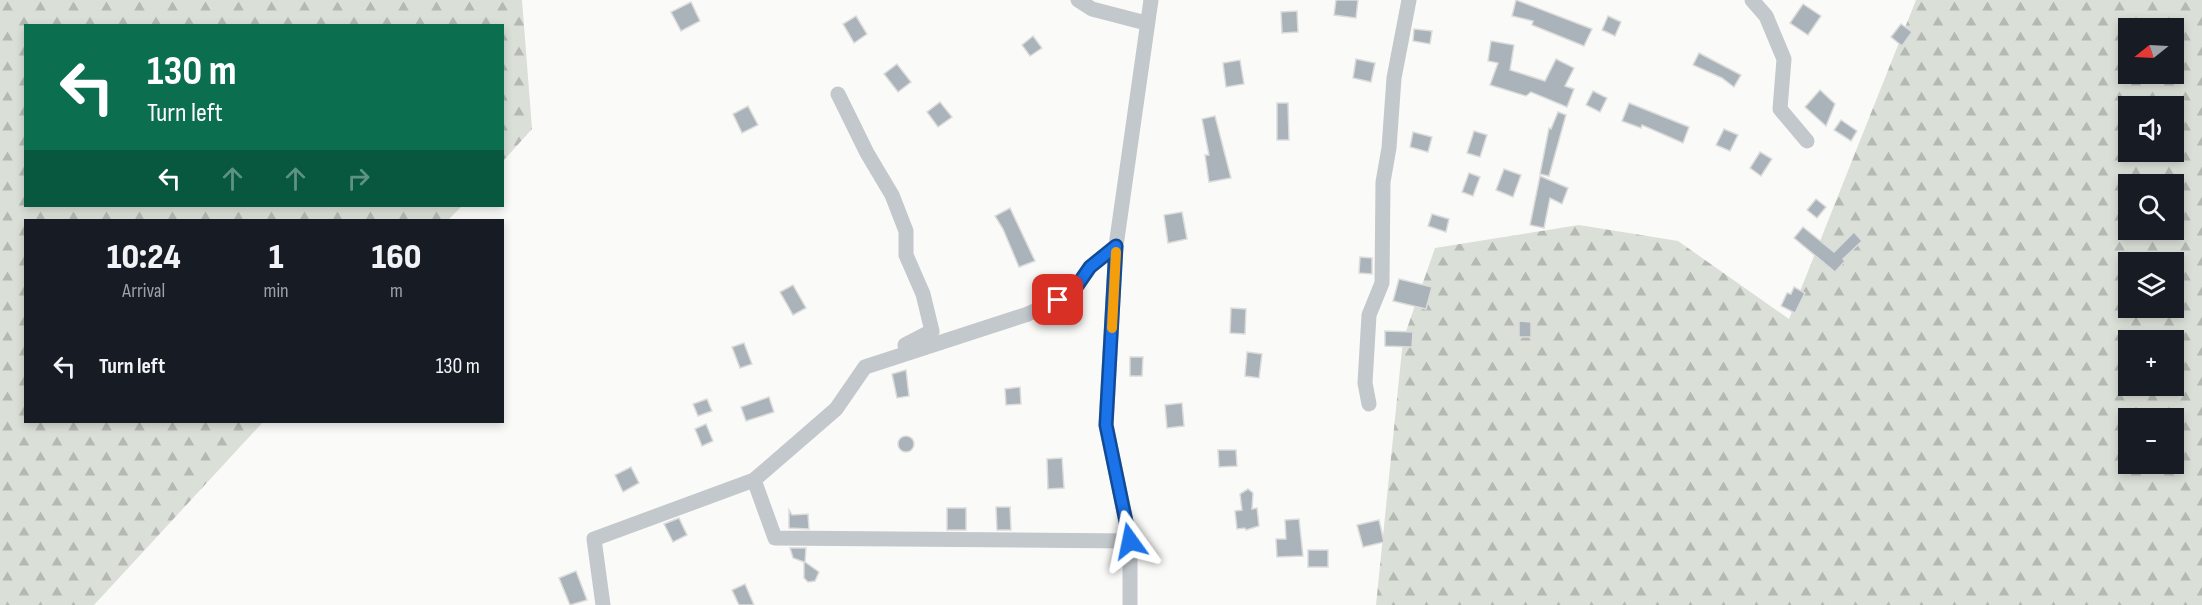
<!DOCTYPE html>
<html lang="en">
<head>
<meta charset="utf-8">
<style>
	:root { --surface:#171b24; --page:#242831; --text:#f1f3f6; --muted:#9ea1a6 }
	body { margin:0; font-family:"Sofia Sans Condensed",sans-serif; background:var(--page); color:var(--text); height:100vh; display:flex; flex-direction:column; font-size:22px; white-space:nowrap }
	* { box-sizing:border-box; margin:0 }
	p { font-size:20px; color:var(--muted) }
	.icon { flex:none; width:33px; height:33px; fill:none; stroke:currentColor; stroke-width:2; stroke-linecap:round; stroke-linejoin:round }
	.map { position:relative; flex:1; overflow:hidden }
	.side { position:absolute; left:24px; top:219px; width:480px; height:204px; display:flex; flex-direction:column; background:var(--surface); border-radius:0px; box-shadow:0 3px 9px #0003 }
	.side>* { flex:none }
	.top-card { position:absolute; left:24px; top:24px; width:480px; height:183px; border-radius:0px; box-shadow:0 3px 9px #0003; background:#0b6e4f; color:#fff; overflow:hidden }
	.needle { width:39px; rotate:252deg }
	.buttons { position:absolute; left:2118px; top:18px; display:grid; gap:12px }
	.buttons a { display:grid; place-items:center; width:66px; height:66px; border-radius:0px; background:var(--surface); box-shadow:0 3px 9px #0003; font-size:30px }
	.pin { position:absolute; display:grid; place-items:center; width:51px; height:51px; color:#fff; margin:-26px; border-radius:12px; box-shadow:0 3px 9px #0006 }
	.me { position:absolute; width:66px; margin:-33px; rotate:348deg; stroke-linejoin:round; filter:drop-shadow(0 0 4px #0008) }
	.turn { display:flex; align-items:center; gap:21px; height:126px; padding:0 24px; font-size:27px }
	.turn .icon { width:78px; height:78px; stroke-width:2.5 }
	.turn b { display:block; font-size:42px; line-height:51px }
	.lanes { display:flex; align-items:center; height:57px; padding:0 24px; background:#0003; justify-content:center; gap:30px; direction:ltr }
	.lanes .off { opacity:.35 }
	.eta { display:flex; justify-content:space-evenly; align-items:center; height:102px; text-align:center }
	.eta b { font-size:36px; font-weight:800; line-height:42px }
	ul { padding:0; list-style:none }
	li { display:flex; align-items:center; gap:18px; height:90px; padding:0 24px }
	li div { flex:1 }
	li b { display:block; font-size:22px }
	li em { font-style:normal }
	.map>svg:first-child { display:block }
</style>
</head>
<body>
<div class="map">
<svg width="2202" height="605" viewBox="0 0 2202 605">
	<defs>
		<pattern id="forest-firs" width="22" height="20" patternUnits="userSpaceOnUse" patternTransform="scale(1.5)"><rect width="22" height="20" fill="#dadfd7"/><path d="M5 1l3.5 6h-7zM16 11l3.5 6h-7z" fill="#b4b9b4"/></pattern>
	</defs>
	<rect width="100%" height="100%" fill="#fafaf8"/>
	<g fill="url(#forest-firs)" fill-rule="evenodd">
		<path d="M0,0H522L532,129L503,161L502,26H26V206H462L448,220H26V422H263L94,605H0Z"/>
		<path d="M1916,0H2202V605H1376L1403,340L1435,248L1579,225L1678,241L1789,319ZM2128,28H2174V74H2128ZM2128,106H2174V152H2128ZM2128,184H2174V230H2128ZM2128,262H2174V308H2128ZM2128,340H2174V386H2128ZM2128,418H2174V464H2128Z"/>
	</g>
	<g fill="#aab3b9" stroke="#dcdcda" stroke-width="1.5">
		<path d="M1336,0H1358L1356,18L1334,15Z"/>
		<path d="M1516,0L1592,29L1584,46L1532,25L1533,21L1512,16Z"/>
		<path d="M691,2L700,21L681,31L671,12Z"/>
		<path d="M1803,4L1821,16L1808,35L1790,23Z"/>
		<path d="M1297,11L1298,32L1282,33L1281,12Z"/>
		<path d="M856,16L867,34L854,43L843,24Z"/>
		<path d="M1608,16L1621,22L1615,36L1602,30Z"/>
		<path d="M1901,24L1912,32L1902,46L1891,37Z"/>
		<path d="M1414,29L1432,31L1430,44L1413,41Z"/>
		<path d="M1033,36L1042,48L1030,56L1022,45Z"/>
		<path d="M1491,41L1514,45L1510,70L1545,81L1556,59L1574,68L1565,86L1574,89L1567,107L1531,92L1526,96L1490,85L1498,63L1488,61Z"/>
		<path d="M1699,53L1741,75L1734,87L1722,78L1693,65Z"/>
		<path d="M1356,59L1375,63L1371,82L1353,78Z"/>
		<path d="M1240,60L1244,84L1226,87L1223,63Z"/>
		<path d="M897,64L911,82L898,92L884,74Z"/>
		<path d="M1820,90L1835,104L1826,126L1805,107Z"/>
		<path d="M1593,91L1607,98L1600,112L1586,105Z"/>
		<path d="M940,102L952,117L938,127L927,112Z"/>
		<path d="M1277,103H1288L1289,140H1277Z"/>
		<path d="M1629,103L1689,127L1683,143L1642,125L1641,128L1622,121Z"/>
		<path d="M748,106L758,125L742,133L733,114Z"/>
		<path d="M1558,112L1566,115L1549,176L1540,174L1549,128L1551,129Z"/>
		<path d="M1215,116L1231,178L1209,182L1205,155H1209L1202,119Z"/>
		<path d="M1841,120L1857,131L1851,141L1834,130Z"/>
		<path d="M1724,129L1738,135L1730,151L1716,145Z"/>
		<path d="M1474,131L1487,135L1480,157L1467,153Z"/>
		<path d="M1413,132L1432,137L1428,152L1410,147Z"/>
		<path d="M1760,152L1772,159L1761,176L1750,168Z"/>
		<path d="M1504,169L1521,175L1513,197L1496,190Z"/>
		<path d="M1469,173L1480,177L1473,196L1462,192Z"/>
		<path d="M1540,176L1568,188L1562,204L1550,198L1544,228L1530,225Z"/>
		<path d="M1816,199L1826,207L1817,218L1807,210Z"/>
		<path d="M1010,208L1035,261L1019,267L1003,229L995,216Z"/>
		<path d="M1182,212L1187,239L1168,243L1164,215Z"/>
		<path d="M1432,214L1449,219L1446,232L1428,226Z"/>
		<path d="M1803,227L1834,252L1854,232L1862,241L1843,259L1845,261L1835,272L1794,238Z"/>
		<path d="M1360,257L1372,258V274L1359,273Z"/>
		<path d="M1399,279L1432,287L1426,309L1393,301Z"/>
		<path d="M793,285L806,308L793,315L780,292Z"/>
		<path d="M1794,287L1805,293L1795,313L1781,306L1787,293L1791,294Z"/>
		<path d="M1231,308L1246,309L1245,334L1230,333Z"/>
		<path d="M1519,321L1531,322V337H1519Z"/>
		<path d="M1385,331L1413,332L1412,347L1385,346Z"/>
		<path d="M744,343L752,364L740,368L732,347Z"/>
		<path d="M1247,352L1262,354L1259,378L1245,376Z"/>
		<path d="M1130,357H1143L1142,376H1130Z"/>
		<path d="M906,370L909,396L897,398L892,374Z"/>
		<path d="M1020,387L1021,404L1006,405L1005,389Z"/>
		<path d="M769,397L774,412L746,421L741,407Z"/>
		<path d="M707,399L712,411L698,416L693,404Z"/>
		<path d="M1182,403L1184,426L1167,428L1165,405Z"/>
		<path d="M706,424L713,441L702,446L695,429Z"/>
		<circle cx="906" cy="444" r="8"/>
		<path d="M1218,450H1236L1237,466L1219,467Z"/>
		<path d="M1062,458L1064,488L1048,489L1047,459Z"/>
		<path d="M631,467L639,483L623,492L615,475Z"/>
		<path d="M1248,489L1253,493L1252,509L1257,508L1259,526L1246,530L1245,528L1237,529L1235,511L1242,510L1240,494Z"/>
		<path d="M996,507H1010L1011,530H997Z"/>
		<rect x="947" y="508" width="19" height="22"/>
		<path d="M789,510L792,515L808,514L809,529L789,528Z"/>
		<path d="M679,518L687,535L673,542L664,524Z"/>
		<path d="M1299,519L1303,556L1277,557L1276,539H1286L1285,520Z"/>
		<path d="M1379,520L1384,542L1363,547L1357,525Z"/>
		<path d="M790,548H806L805,562L819,572L815,581L808,582L804,578V562L793,558Z"/>
		<rect x="1308" y="550" width="20" height="17"/>
		<path d="M576,571L587,600L570,605L559,578Z"/>
		<path d="M745,584L754,605H739L732,590Z"/>
	</g>
	<g fill="none" stroke-linecap="round" stroke-linejoin="round">
		<g stroke="#c3c8cc" stroke-width="15">
			<path d="M1078,0L1092,9L1146,23"/>
			<path d="M1752,0L1766,16L1784,59L1780,109L1807,141"/>
			<path d="M838,94L867,153L892,195L906,231V255L923,294L932,331L905,345"/>
			<path d="M1369,404L1365,383L1369,315L1382,283L1383,182L1389,148L1394,78L1409,0"/>
			<path d="M754,480L775,538L1130,541"/>
			<path d="M603,605L594,539L754,480L836,409L865,367L1028,314L1072,293L1090,267L1116,246"/>
			<path d="M1130,605V541L1106,425L1116,246L1151,0"/>
		</g>
	</g>
	<g fill="none" stroke-linecap="round" stroke-linejoin="round">
		<defs>
			<path id="route" d="M1058,300L1072,293L1090,267L1116,246L1106,425L1130,541"/>
		</defs>
		<use href="#route" stroke="#114b97" stroke-width="15"/>
		<use href="#route" stroke="#1a73e8" stroke-width="10"/>
		<path stroke="#f59e0b" stroke-width="10" d="M1112,328L1116,252"/>
	</g>
</svg>
<div class="buttons">
<a><svg class="needle" viewBox="-14 -14 28 28"><path d="M0-13l5 13h-10z" fill="#e53935"/><path d="M0 13l5-13h-10z" fill="#9ea1a6"/></svg></a>
<a><svg class="icon" aria-label="sound" viewBox="0 0 24 24"><path d="M4 9h4l5-4v14l-5-4H4zM17 9q2 3 0 6"/></svg></a>
<a><svg class="icon" aria-label="search" viewBox="0 0 24 24"><circle cx="10" cy="10" r="6"/><path d="M15 15l6 6"/></svg></a>
<a><svg class="icon" aria-label="layers" viewBox="0 0 24 24"><path d="M12 4l9 5-9 5-9-5zM3 14l9 5 9-5"/></svg></a>
<a>+</a>
<a>−</a>
</div>
<div class="pin" style="left:1058px;top:300px;background:#d93025"><svg class="icon" aria-label="arrive" viewBox="0 0 24 24"><path d="M6 21V4h12l-3 4 3 4H6"/></svg></div>
<svg class="me" style="left:1130px;top:541px" viewBox="-20 -20 40 40"><path d="M0-17L14 15 0 8-14 15z" fill="#1a73e8" stroke="#fff" stroke-width="4"/></svg>
<div class="top-card">
<div class="turn"><svg class="icon" aria-label="left" viewBox="0 0 24 24"><path d="M17 20v-9H6M10 6l-5 5 5 5"/></svg><div><b>130 m</b>Turn left</div></div>
<div class="lanes"><svg class="icon" aria-label="left" viewBox="0 0 24 24"><path d="M17 20v-9H6M10 6l-5 5 5 5"/></svg><svg class="icon off" aria-label="ahead" viewBox="0 0 24 24"><path d="M12 20V5M6 11l6-6 6 6"/></svg><svg class="icon off" aria-label="ahead" viewBox="0 0 24 24"><path d="M12 20V5M6 11l6-6 6 6"/></svg><svg class="icon off" aria-label="right" viewBox="0 0 24 24"><path d="M7 20v-9h11M14 6l5 5-5 5"/></svg></div>
</div>
<section class="side">
<div class="eta">
<div><b>10:24</b><p>Arrival</p></div>
<div><b>1</b><p>min</p></div>
<div><b>160</b><p>m</p></div>
</div>
<ul>
<li><svg class="icon" aria-label="left" viewBox="0 0 24 24"><path d="M17 20v-9H6M10 6l-5 5 5 5"/></svg><div><b>Turn left</b></div><em>130 m</em></li>
</ul>
</section>
</div>
</body>
</html>
